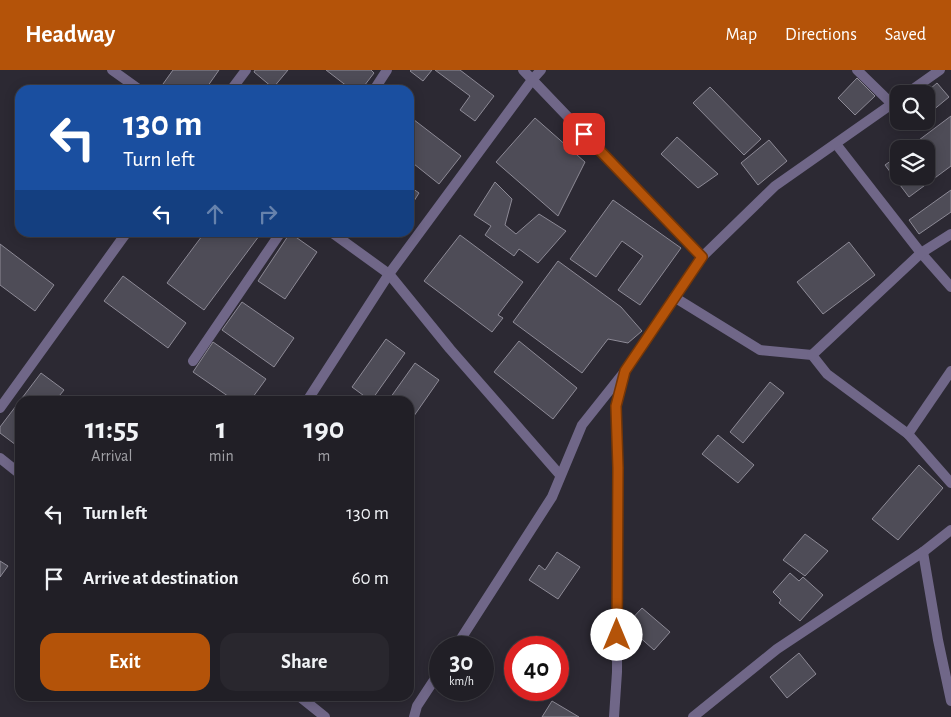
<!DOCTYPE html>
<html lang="en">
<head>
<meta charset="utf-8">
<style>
	:root { --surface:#211f26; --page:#29272e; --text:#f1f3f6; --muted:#a2a2a7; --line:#3e3d43; --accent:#b45309 }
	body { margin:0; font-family:"Alegreya Sans",sans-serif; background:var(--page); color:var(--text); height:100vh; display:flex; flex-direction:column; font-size:19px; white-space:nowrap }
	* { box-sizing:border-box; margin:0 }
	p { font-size:16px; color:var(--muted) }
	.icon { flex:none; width:28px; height:28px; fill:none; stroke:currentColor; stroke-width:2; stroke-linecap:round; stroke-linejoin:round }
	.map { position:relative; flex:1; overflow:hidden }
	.side { position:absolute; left:15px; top:326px; width:399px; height:305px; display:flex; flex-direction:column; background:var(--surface); border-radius:15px; box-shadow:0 2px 12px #0003,0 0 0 1px var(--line) }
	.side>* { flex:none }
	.guide { position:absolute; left:15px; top:15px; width:399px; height:152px; border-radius:15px; box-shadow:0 2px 12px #0003,0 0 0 1px var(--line); background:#1a4fa0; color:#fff; overflow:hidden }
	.buttons { position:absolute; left:890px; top:15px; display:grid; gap:10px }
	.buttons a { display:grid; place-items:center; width:45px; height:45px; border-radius:10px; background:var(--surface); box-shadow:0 2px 12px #0003,0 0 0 1px var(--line); font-size:25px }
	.speed { position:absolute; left:429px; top:566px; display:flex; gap:10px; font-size:25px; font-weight:700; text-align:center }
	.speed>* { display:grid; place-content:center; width:65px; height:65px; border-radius:50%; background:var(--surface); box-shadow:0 2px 12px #0003,0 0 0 1px var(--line); line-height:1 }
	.speed small { font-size:12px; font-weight:400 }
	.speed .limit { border:8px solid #d22; background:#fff; color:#111 }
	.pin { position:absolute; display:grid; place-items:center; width:42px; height:42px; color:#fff; margin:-21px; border-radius:10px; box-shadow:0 2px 8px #0006 }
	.me { position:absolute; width:55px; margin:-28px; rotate:0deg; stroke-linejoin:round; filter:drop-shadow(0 0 4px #0008) }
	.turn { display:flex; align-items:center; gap:18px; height:105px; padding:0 25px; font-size:22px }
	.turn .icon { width:65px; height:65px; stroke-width:2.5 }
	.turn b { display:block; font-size:35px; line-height:42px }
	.lanes { display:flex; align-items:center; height:48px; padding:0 25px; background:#0003; justify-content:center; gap:25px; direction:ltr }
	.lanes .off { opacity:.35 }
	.eta { display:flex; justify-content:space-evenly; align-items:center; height:85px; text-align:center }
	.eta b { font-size:30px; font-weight:600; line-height:35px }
	.button { display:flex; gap:10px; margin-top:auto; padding:10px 25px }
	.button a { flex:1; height:58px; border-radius:15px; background:var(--accent); color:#fff; font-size:20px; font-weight:600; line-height:58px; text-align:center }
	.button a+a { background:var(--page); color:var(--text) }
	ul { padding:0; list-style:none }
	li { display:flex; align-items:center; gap:15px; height:65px; padding:0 25px }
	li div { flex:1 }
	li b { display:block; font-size:19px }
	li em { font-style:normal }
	header { display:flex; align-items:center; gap:30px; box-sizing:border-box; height:70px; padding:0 25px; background:var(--accent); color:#fff }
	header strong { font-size:24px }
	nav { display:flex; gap:28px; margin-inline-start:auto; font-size:18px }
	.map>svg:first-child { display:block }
</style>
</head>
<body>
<header>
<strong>Headway</strong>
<nav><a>Map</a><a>Directions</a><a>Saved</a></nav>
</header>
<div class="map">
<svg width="951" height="647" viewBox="0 0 951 647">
	<rect width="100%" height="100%" fill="#2c2933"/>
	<g fill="#4e4c57" stroke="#8d8a96">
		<path d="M173,0H219L205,20H172L163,14Z"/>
		<path d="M255,0H288L273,18L254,2Z"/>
		<path d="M326,0H371L374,3L361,20H352Z"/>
		<path d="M411,0H432L423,11L410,1Z"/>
		<path d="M435,0H460L494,26L475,51L460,40L470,26Z"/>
		<path d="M857,8L875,26L855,45L838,28Z"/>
		<path d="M937,13L949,27L926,46V24H924Z"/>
		<path d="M710,17L761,69L744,85L693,33Z"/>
		<path d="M409,46L461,86L439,114L409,90Z"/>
		<path d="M951,46V96L909,127L885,95L899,85V106H926V79H907Z"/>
		<path d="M535,48L585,92L558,146L496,92Z"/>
		<path d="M677,67L718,104L698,118L661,84Z"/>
		<path d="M769,70L787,91L758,115L741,93Z"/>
		<path d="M495,112L512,129L505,155L516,164L539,144L566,161L538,193L519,179L514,186L485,165L491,156L474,145Z"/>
		<path d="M409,116L419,123L409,139Z"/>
		<path d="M951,120V142L919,164L909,150Z"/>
		<path d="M613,130L681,178L640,235L618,220L643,186L622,171L596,207L570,189Z"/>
		<path d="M205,162H262L204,240L167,213Z"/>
		<path d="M290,163L317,182L285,229L258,211Z"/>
		<path d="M460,165L523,212L498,245L503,248L492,262L424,211Z"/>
		<path d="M849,172L875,205L823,244L797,212Z"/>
		<path d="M0,174L54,215L35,241L0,215Z"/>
		<path d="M558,191L621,237L642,261L628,273L608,269L582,303L513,252Z"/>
		<path d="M123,206L186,253L168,278L104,231Z"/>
		<path d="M242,232L294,268L274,297L222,260Z"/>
		<path d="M386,269L405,283L371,331L352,317Z"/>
		<path d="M519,271L577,318L553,349L494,302Z"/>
		<path d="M213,272L266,309L250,331H235L193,302Z"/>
		<path d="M415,293L439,310L409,353V331H388Z"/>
		<path d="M41,303L64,320L55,331H20V378L0,363V357Z"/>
		<path d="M770,312L784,323L743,373L730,362Z"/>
		<path d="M718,365L754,395L738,413L702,384Z"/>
		<path d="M919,395L943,418L898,470L872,449Z"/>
		<path d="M805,464L828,481L805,506L783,490Z"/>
		<path d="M557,482L580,497L558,529L529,510L539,495L545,500Z"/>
		<path d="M0,491L8,496L0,507Z"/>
		<path d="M790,503L799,511L803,507L823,525L800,551L779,533L781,530L773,522Z"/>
		<path d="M642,538L670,562L654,580L626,555Z"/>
		<path d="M799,583L816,604L787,628L770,607Z"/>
		<path d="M552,631L579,647H542Z"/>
	</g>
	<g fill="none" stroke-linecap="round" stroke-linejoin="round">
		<g stroke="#706788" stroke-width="10">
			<path d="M112,0L140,20"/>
			<path d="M857,0L892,34"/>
			<path d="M231,20L246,0"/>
			<path d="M374,20L387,0"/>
			<path d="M836,74L921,183L951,217"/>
			<path d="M331,162L389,204L450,279L560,405"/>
			<path d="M674,227L760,280L812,285L827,304L908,364L951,413"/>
			<path d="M812,285L921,183L951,164"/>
			<path d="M193,291L281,162"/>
			<path d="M307,331L389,204L532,10L541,0"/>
			<path d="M0,338L127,162"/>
			<path d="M908,364L951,301"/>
			<path d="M0,388L20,404"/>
			<path d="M923,482L951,460"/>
			<path d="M455,578L552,427L582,355L625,301"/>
			<path d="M299,626L325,647"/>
			<path d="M414,647L417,636L440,601"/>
			<path d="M693,647L777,579L923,482L938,570L951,631"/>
		</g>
		<g stroke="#706788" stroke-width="10">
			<path d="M523,0L702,187"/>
			<path d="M906,24L940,0"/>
			<path d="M614,647L617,602L618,398L616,336L625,301L702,187L775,116L899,29"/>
		</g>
	</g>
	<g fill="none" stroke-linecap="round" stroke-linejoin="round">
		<defs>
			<path id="route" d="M584,64L702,187L625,301L616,336L618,398L617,565"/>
		</defs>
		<use href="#route" stroke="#753606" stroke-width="12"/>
		<use href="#route" stroke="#b45309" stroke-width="9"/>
	</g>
</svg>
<div class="buttons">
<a><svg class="icon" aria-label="search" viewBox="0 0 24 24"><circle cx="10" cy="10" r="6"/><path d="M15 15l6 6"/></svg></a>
<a><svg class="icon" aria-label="layers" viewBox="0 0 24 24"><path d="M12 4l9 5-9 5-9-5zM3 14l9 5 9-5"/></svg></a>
</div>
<div class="speed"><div>30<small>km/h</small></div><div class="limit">40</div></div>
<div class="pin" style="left:584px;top:64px;background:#d93025"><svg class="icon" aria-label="arrive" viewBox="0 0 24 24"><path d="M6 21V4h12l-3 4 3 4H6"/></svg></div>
<svg class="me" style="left:617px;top:565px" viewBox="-20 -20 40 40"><circle r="19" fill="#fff"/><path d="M0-13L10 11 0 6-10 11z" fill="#b45309"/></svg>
<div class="guide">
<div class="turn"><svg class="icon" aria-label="left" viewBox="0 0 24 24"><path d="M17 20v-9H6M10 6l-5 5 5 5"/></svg><div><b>130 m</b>Turn left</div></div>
<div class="lanes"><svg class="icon" aria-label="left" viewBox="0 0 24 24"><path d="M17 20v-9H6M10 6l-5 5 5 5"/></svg><svg class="icon off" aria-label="ahead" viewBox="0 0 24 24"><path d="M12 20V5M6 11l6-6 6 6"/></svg><svg class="icon off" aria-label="right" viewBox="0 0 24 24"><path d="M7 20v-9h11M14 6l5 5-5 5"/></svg></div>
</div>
<section class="side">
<div class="eta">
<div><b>11:55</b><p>Arrival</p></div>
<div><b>1</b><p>min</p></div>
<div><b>190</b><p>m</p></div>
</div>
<ul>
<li><svg class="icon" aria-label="left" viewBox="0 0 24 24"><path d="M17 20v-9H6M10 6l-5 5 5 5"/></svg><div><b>Turn left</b></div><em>130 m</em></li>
<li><svg class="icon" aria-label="arrive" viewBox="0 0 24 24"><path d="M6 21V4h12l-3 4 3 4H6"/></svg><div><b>Arrive at destination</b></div><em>60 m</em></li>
</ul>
<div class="button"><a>Exit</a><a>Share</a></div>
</section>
</div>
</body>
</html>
